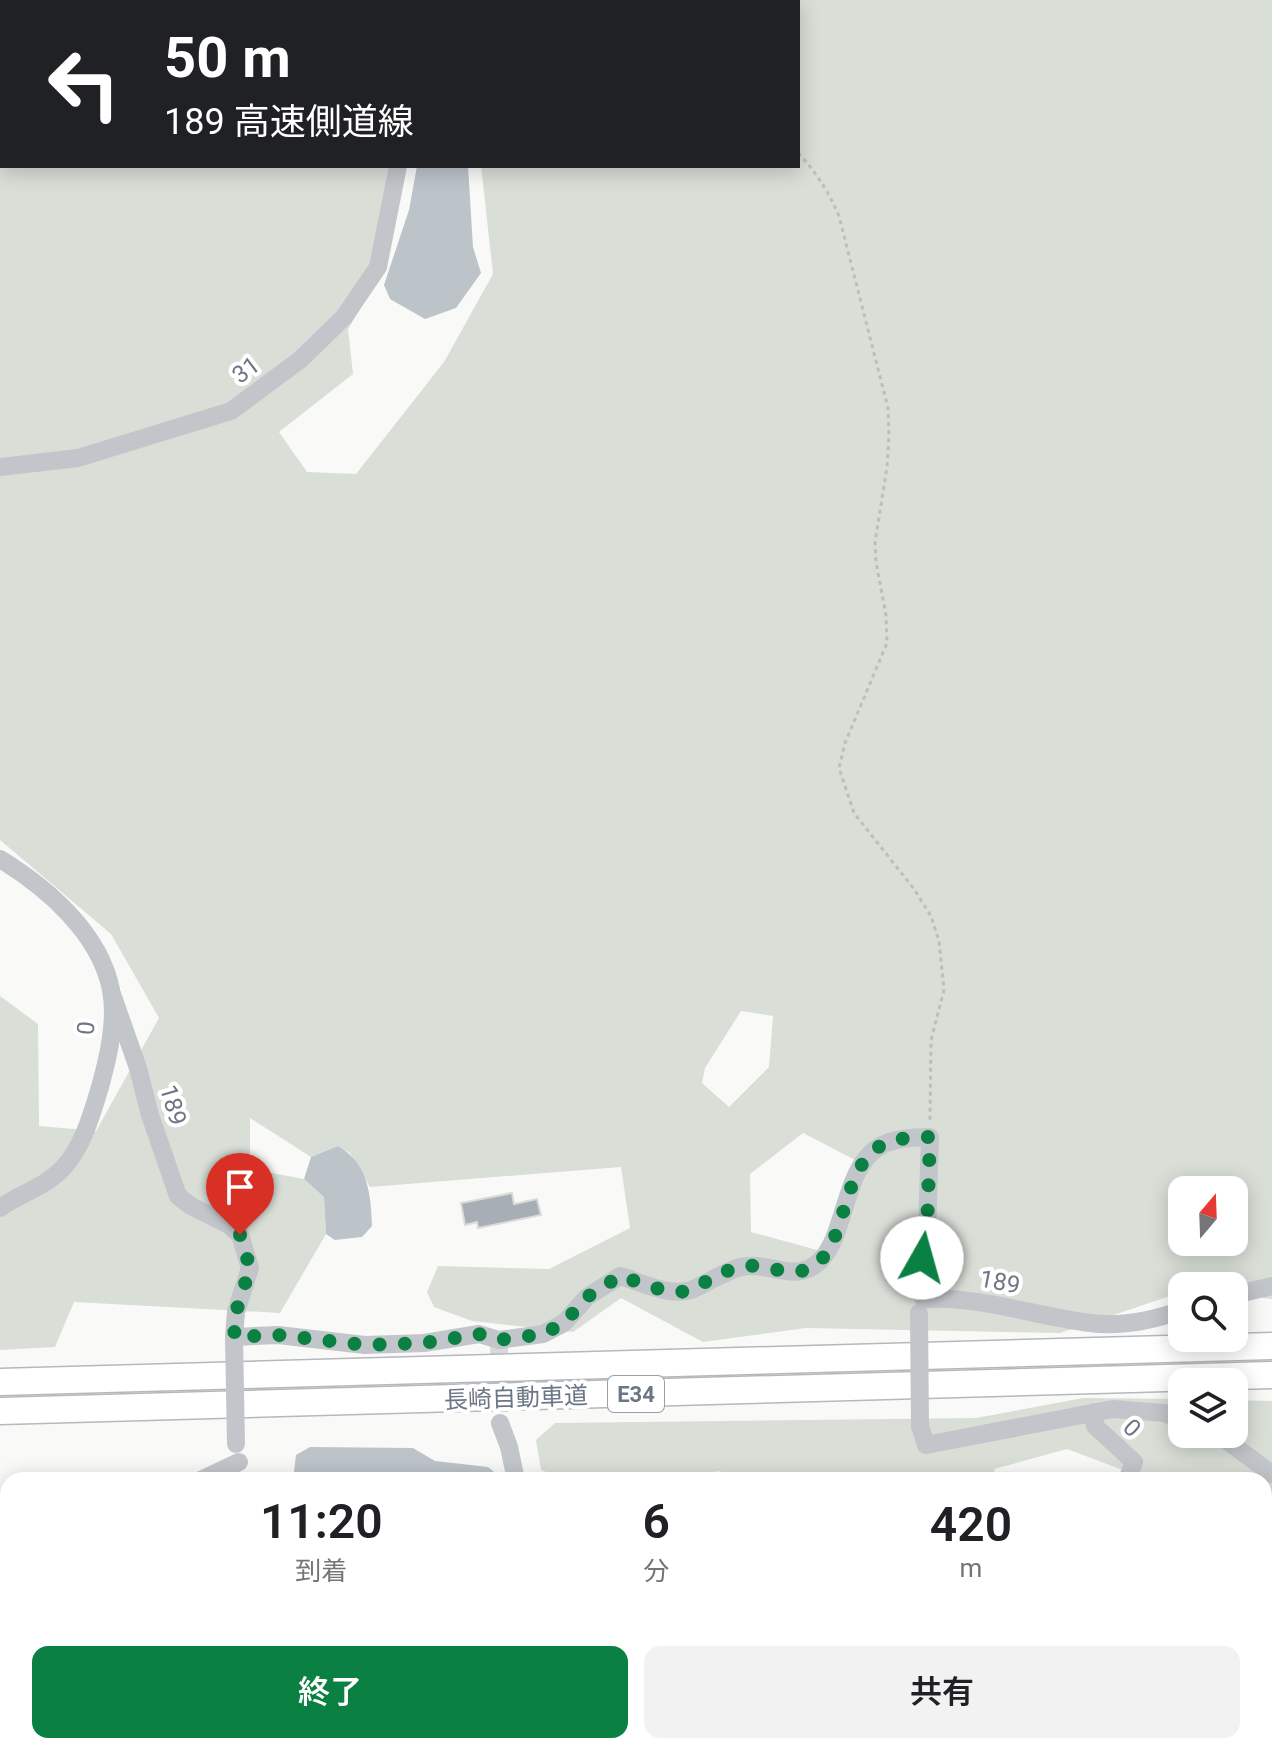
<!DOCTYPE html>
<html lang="ja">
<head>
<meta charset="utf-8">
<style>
	:root { --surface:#fff; --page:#f2f2f2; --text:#202124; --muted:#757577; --accent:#0b8043 }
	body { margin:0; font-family:Roboto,"Noto Sans JP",sans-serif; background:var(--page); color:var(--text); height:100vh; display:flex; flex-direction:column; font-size:30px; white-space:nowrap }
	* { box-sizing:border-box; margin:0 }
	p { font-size:26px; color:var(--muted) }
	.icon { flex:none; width:44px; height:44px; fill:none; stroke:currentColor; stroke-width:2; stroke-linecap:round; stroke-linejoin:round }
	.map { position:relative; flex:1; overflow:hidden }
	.panel { position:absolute; left:0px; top:1472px; width:1272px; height:282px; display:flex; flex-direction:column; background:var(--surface); border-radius:24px 24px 0 0; box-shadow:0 4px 20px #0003 }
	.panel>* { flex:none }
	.banner { position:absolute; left:0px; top:0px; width:800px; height:168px; box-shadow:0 4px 20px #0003; background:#202124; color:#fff; overflow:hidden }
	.needle { width:52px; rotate:19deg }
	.controls { position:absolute; left:1168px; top:1176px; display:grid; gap:16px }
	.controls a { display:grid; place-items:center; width:80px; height:80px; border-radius:16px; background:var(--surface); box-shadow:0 4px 20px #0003; font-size:40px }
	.pin { position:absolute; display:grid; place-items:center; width:68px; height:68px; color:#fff; margin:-82px -34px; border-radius:50% 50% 50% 0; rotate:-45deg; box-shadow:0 0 8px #0007 }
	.pin .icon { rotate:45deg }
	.me { position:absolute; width:88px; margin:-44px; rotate:7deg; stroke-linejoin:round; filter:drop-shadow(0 0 6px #0008) }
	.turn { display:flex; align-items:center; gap:28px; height:168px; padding:0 32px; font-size:36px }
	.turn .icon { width:104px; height:104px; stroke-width:2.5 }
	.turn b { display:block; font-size:56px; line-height:68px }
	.eta { display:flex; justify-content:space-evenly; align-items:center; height:136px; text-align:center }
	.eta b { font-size:48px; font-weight:600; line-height:56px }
	.cta { display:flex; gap:16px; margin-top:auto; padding:16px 32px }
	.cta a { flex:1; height:92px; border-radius:16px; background:var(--accent); color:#fff; font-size:32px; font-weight:600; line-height:92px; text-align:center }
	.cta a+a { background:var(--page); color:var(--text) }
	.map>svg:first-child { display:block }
</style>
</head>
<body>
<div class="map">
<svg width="1272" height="1753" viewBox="0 0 1272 1753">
	<rect width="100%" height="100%" fill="#f9faf8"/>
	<g fill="#d9ded7" fill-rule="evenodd">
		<path d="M0,0H395L2,2V166H405L384,270L348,329L353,374L279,432L307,472L356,474L444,362L493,274L481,166H798V2L470,0H1272V1299L1234,1295V1286H1182V1292L1060,1333L806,1328L703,1342L621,1298L573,1332L472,1321L434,1307L427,1292L438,1266L549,1269L630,1228L621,1167L370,1187L350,1153L338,1146L311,1157L250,1118V1169L304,1179L324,1197L326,1234L280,1313L74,1302L55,1347L0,1350V996L38,1024L39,1126L96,1131L159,1018L111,934L0,840ZM741,1011L773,1016L769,1067L729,1107L702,1083L705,1068ZM803,1133L857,1161L821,1251L751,1232L750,1174ZM1182,1190H1234V1242H1182Z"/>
		<path d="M1083,1398L1182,1399V1434H1234V1400L1272,1401V1753H1235V1746H1264V1480H1137L1139,1476L1067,1449L994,1469L996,1480H746L718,1471L676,1480H566L541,1470L536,1440L555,1423L976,1418Z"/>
		<path d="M0,1582L8,1601V1746H23L13,1753H0Z"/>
		<path d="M806,1746H951V1753H807Z"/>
	</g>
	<g fill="#bcc3c9">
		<path d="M417,166H468L473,247L481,273L456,308L425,319L390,299L384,285L409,210Z"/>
		<path d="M338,1146C368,1163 371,1194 372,1226L362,1237L335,1240L326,1234L324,1197L304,1179L311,1157Z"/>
		<path d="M310,1447L413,1448L435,1461L488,1467L504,1480H293L296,1455Z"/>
	</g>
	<g fill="#a8aeb5" stroke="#dbdbda" stroke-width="2">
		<path d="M512,1193L514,1204L537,1199L541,1215L478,1228L477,1222L465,1225L461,1203Z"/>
		<path d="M1123,1746H1154L1151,1753H1120Z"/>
		<path d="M1183,1746H1199L1211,1750L1210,1753H1180Z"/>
	</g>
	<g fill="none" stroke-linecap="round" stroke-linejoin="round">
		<path stroke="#d6d9db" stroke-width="18" stroke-dasharray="18 9" stroke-linecap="butt" d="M499,1340L500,1423"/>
		<defs>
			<g id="highway">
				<path d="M0,1382L1272,1346"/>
				<path d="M0,1411L1272,1375"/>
			</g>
		</defs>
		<use href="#highway" stroke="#b5b8bc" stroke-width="29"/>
		<g stroke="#bcbec1" stroke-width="3" stroke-dasharray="4 4" stroke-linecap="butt">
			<path d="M793,2V0"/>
			<path d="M798,153C817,173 828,191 839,216L888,408L889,436L887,467L875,542L876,562L886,615L887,643L845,743L839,768L854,813L914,889L931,916L939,941L944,990L931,1040L930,1120"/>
			<path d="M1246,1746L1253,1753"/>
		</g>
		<g stroke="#c2c5c9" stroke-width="18">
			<path d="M408,2L409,0"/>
			<path d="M0,467L78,458L231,411L301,359L344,317L378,267L398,166"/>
			<path d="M0,859C47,888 100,933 111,990C117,1021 108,1058 100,1087C92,1114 82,1149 62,1169C45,1187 19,1194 0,1208"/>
			<path d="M112,994L138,1068L150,1115L178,1196L191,1206L229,1225L240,1235L250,1268L236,1312L234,1337L278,1335L365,1345L424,1343L479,1334L499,1340L543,1334L564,1323L587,1297L620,1276C641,1282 669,1297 691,1290C709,1283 720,1273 741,1267C762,1261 787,1278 808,1269C849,1252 838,1168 882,1145C896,1138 914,1137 930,1137L927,1231L917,1286L924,1299"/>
			<path d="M1234,1295L1272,1286"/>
			<path d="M924,1299C980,1296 1034,1316 1090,1323C1120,1327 1154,1320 1182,1310"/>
			<path d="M1094,1412L1095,1426L1134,1462L1127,1480"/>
			<path d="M500,1423L509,1447L516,1480"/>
			<path d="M920,1426L926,1445L1113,1409L1164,1413L1182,1420"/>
			<path d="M1218,1434L1272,1474"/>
			<path d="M201,1480L239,1462"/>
			<path d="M0,1549L8,1566"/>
			<path d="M172,1746L195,1753"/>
			<path d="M247,1746L259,1753"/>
			<path d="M788,1746L789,1753"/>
			<path d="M34,1753L45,1746"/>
			<path d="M583,1753V1746"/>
			<path d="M1107,1753L1110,1746"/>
			<path d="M1170,1753L1172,1746"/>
		</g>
		<use href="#highway" stroke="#fff" stroke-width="26"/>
		<g stroke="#c2c5c9" stroke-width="18">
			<path d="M919,1313L920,1426"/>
			<path d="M234,1337L236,1444"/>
		</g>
	</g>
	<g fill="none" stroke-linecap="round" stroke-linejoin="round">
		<path stroke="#0b8043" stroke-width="14" stroke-dasharray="0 25.2" d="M240,1235L250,1268L236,1312L234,1337L278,1335L365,1345L424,1343L479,1334L499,1340L543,1334L564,1323L587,1297L620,1276C641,1282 669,1297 691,1290C701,1286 708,1279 718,1275C725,1271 733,1269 741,1267C762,1261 787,1278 808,1269C849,1252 838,1169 882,1145C896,1138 914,1137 930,1137L927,1231L922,1258"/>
	</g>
	<g text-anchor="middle" stroke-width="8" stroke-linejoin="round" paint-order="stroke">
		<rect fill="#fff" stroke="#98a0aa" stroke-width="2" x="608" y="1376" width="56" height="36" rx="6"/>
		<g font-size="22" font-weight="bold" fill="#6c7785">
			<text x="636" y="1402">E34</text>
		</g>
		<g font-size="24" fill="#6c7785" stroke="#fff">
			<text transform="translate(246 370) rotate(-37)" y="8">31</text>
			<text transform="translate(86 1028) rotate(-85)" y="8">0</text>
			<text transform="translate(173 1105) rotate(74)" y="8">189</text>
			<text transform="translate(1000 1282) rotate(11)" y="8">189</text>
			<text transform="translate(516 1398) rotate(-2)" y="8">長崎自動車道</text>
			<text transform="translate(1132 1428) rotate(43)" y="8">0</text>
		</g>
	</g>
</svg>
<div class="controls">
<a><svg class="needle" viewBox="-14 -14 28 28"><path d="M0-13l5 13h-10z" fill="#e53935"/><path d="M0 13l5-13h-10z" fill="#757577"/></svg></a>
<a><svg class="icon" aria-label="search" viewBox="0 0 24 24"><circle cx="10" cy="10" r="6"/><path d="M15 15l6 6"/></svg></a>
<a><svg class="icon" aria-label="layers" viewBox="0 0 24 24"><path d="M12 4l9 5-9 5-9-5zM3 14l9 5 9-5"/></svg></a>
</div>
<div class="pin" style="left:240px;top:1235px;background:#d93025"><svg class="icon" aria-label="arrive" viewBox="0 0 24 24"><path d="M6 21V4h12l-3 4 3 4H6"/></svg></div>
<svg class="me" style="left:922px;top:1258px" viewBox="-20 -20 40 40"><circle r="19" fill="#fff"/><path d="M0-13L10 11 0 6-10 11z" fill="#0b8043"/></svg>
<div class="banner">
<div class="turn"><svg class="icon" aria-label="left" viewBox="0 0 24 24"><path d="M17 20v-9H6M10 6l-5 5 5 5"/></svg><div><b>50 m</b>189 高速側道線</div></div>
</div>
<section class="panel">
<div class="eta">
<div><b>11:20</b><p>到着</p></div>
<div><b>6</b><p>分</p></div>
<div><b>420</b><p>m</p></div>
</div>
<div class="cta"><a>終了</a><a>共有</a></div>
</section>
</div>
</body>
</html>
